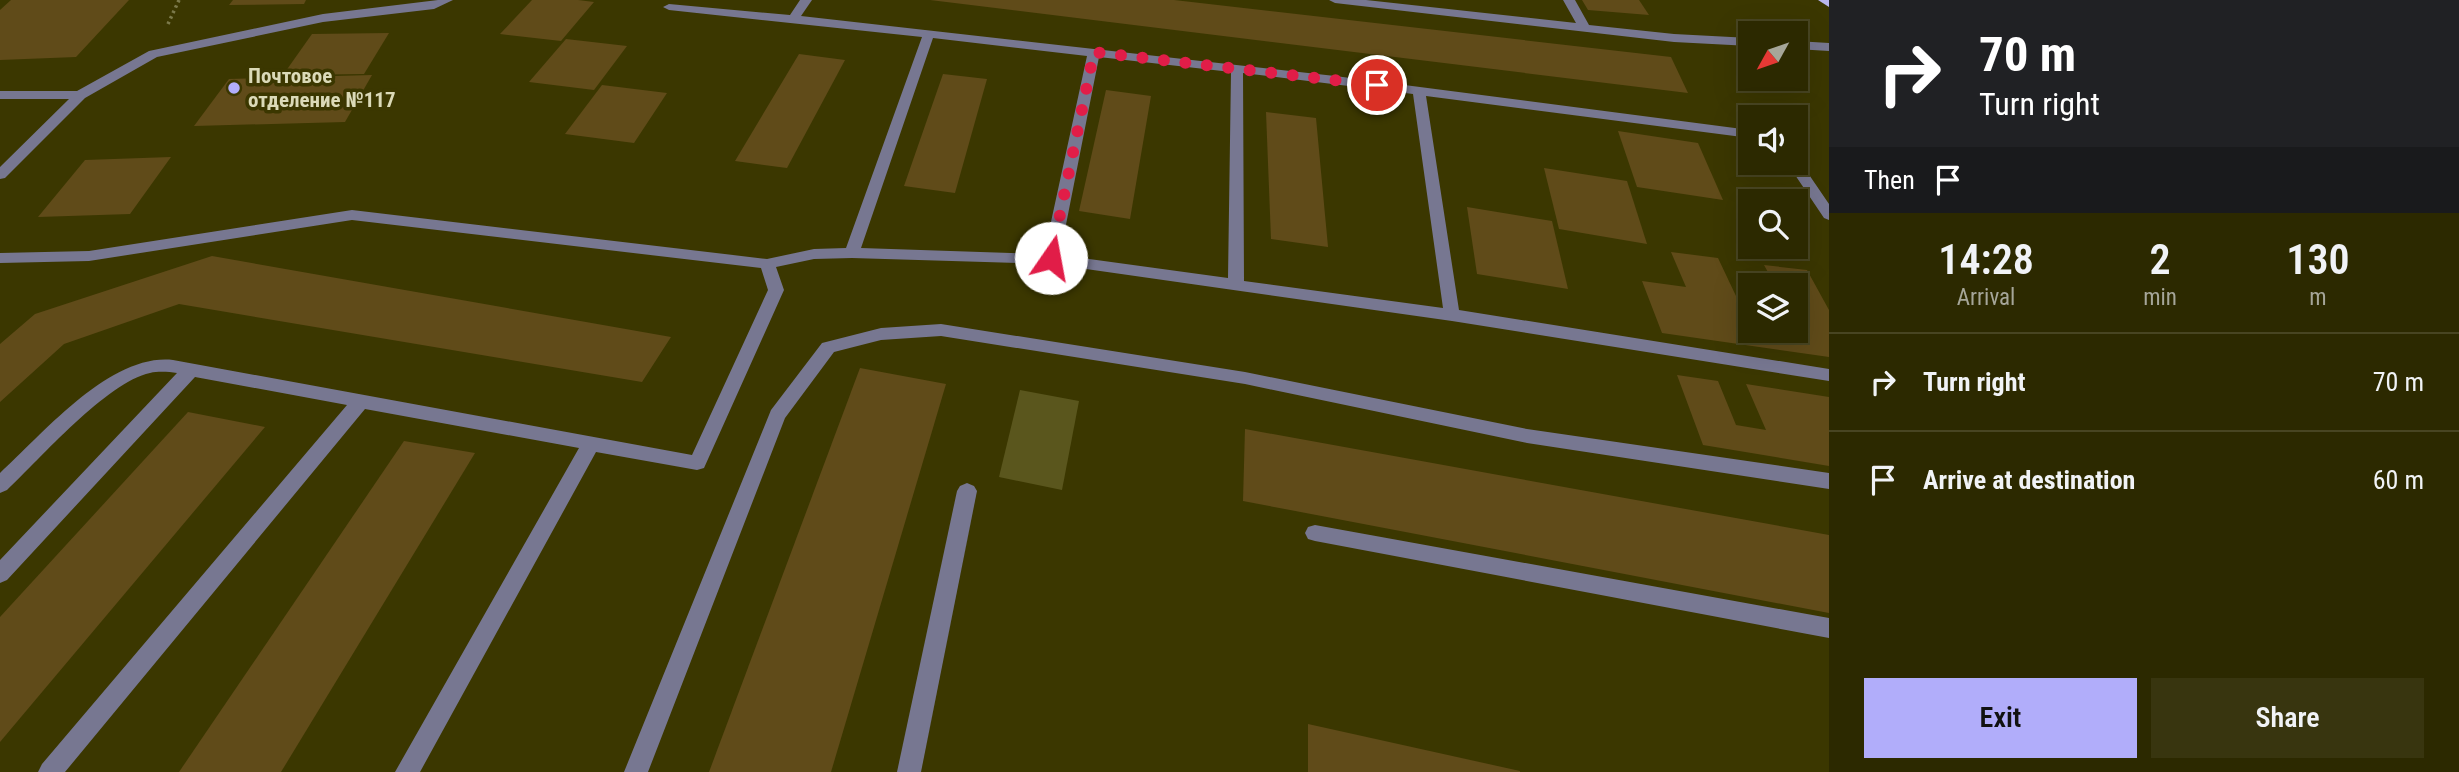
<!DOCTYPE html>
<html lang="en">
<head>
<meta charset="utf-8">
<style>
	:root { --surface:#2c2900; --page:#38350f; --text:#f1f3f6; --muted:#a6a699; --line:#484522; --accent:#b1adfa }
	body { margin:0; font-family:"Roboto Condensed",sans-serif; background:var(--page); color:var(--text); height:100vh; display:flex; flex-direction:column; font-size:26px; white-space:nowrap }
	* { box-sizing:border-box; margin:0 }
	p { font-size:23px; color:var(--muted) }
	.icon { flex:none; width:38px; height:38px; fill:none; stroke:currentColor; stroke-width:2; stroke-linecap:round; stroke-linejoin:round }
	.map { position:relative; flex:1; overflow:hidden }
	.side { display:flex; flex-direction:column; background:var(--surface); width:630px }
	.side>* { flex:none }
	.guide { background:#202124; color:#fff; overflow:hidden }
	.needle { width:46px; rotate:230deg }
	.controls { position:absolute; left:1738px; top:21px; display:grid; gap:14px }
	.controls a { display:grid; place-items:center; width:70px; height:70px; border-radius:0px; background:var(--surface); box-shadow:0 7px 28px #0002,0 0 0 2px var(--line); font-size:35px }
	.pin { position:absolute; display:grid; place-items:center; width:60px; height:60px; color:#fff; margin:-30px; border:4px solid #fff; border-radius:50%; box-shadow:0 2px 7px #0007 }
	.me { position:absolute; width:77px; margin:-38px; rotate:12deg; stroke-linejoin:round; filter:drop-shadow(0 0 5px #0008) }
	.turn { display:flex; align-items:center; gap:24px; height:147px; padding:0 35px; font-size:32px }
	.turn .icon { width:91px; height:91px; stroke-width:2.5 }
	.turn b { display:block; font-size:49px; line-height:60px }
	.then { display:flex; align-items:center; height:66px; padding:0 35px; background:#0003; gap:14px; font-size:26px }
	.eta { display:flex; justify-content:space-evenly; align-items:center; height:119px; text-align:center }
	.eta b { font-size:42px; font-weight:600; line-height:49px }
	.primary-button { display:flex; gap:14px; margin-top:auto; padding:14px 35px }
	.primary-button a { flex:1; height:80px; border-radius:0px; background:var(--accent); color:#111; font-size:28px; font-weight:600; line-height:80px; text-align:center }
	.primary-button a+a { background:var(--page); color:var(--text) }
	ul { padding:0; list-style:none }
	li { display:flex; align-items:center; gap:21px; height:98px; padding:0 35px; border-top:2px solid var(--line) }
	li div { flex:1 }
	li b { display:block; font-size:26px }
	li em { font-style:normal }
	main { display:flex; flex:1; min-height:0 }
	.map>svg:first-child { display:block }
</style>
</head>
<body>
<main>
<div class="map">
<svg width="1829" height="772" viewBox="0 0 1829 772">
	<rect width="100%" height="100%" fill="#3b3700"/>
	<path fill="#5a561d" d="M1020,390L1079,401L1062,490L999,477Z"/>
	<g fill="#604b19">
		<path d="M11,0H129L76,57L0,60V10Z"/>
		<path d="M233,0H306L304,4L229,5Z"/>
		<path d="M532,0H578L594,2L561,41L500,34Z"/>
		<path d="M930,0H1174L1671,57L1688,93Z"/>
		<path d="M1582,0H1639L1649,15L1588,10Z"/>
		<path d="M389,33L364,74L283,75L312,34Z"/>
		<path d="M566,39L627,46L594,90L529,82Z"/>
		<path d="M799,54L845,60L787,168L735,161Z"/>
		<path d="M943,74L987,79L955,193L904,186Z"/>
		<path d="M372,75L345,122L194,126L229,79Z"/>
		<path d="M602,85L667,93L634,143L565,134Z"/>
		<path d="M1106,90L1151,96L1130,219L1079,211Z"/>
		<path d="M1266,112L1316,118L1328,247L1271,239Z"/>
		<path d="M1618,131L1698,143L1723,200L1637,187Z"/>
		<path d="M171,157L130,214L38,217L85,160Z"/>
		<path d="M1544,168L1627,181L1647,244L1559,229Z"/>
		<path d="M1467,207L1552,221L1568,289L1477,274Z"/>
		<path d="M1671,252L1718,258L1736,296L1750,298V331H1796V285H1775L1764,265L1807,270L1829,310V357L1662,333L1642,281L1686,287Z"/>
		<path d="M212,256L671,337L642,382L179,304L64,344L0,402V344L35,314Z"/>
		<path d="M860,368L946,384L831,772H709Z"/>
		<path d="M1677,375L1718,381L1736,425L1766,430L1746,384L1829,397V466L1703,445Z"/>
		<path d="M188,412L265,427L0,742V617Z"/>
		<path d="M1245,429L1829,535V613L1243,501Z"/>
		<path d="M404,441L475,453L281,772H179Z"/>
		<path d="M1308,724L1520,771V772H1308Z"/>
	</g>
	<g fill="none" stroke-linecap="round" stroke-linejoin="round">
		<path stroke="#7b794a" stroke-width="3.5" stroke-dasharray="2.5 3.5" stroke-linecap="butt" d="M168,24L179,0"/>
		<g fill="#777791" fill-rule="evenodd">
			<path d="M438,0H453L434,9L323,22L157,57L85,98L5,178L0,179V167L69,99H0V91H77L149,51L323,14Z"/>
			<path d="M800,0H812L801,16L1335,76L1750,130V138L1426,96L1459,310L1829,369V381L1452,321L1051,264L852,258L814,259L776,267L784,290L704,468L697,470L596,452L420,772H395L579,448L365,409L65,772H38L42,764L347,405L195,377L7,580L0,583V560L177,373C169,372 159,371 150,373C107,382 40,459 7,490L0,493V473C43,434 110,353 173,360L692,455L768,290L761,268L352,220L89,261L0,263V253L89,251L352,210L767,259L814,249L846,248L922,37L669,10L663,7L669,4L790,15ZM933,38L1087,56L1044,254L861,248ZM1099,57L1231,72L1228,278L1060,255ZM1243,73L1413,94L1443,308L1244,281Z"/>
			<path d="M1329,0H1366L1576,23L1563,0H1575L1589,25L1674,34L1750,38V46L1674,42L1335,3Z"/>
			<path d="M1796,41L1829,43V51L1796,49Z"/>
			<path d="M1796,159L1799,160L1829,204V220L1824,218L1787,163H1796Z"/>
			<path d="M941,324L1245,372L1527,429L1829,473V489L1527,443L1245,384L941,336L881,340L834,352L785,418L648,772H624L771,410L822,343L881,328Z"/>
			<path d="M967,483L974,486L977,491L921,772H897L957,491L960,486Z"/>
			<path d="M1315,525L1829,618V638L1315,541L1308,539L1305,533L1308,527Z"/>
		</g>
		<path fill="#b8b6ed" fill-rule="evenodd" d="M1818,0H1829V7Z"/>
	</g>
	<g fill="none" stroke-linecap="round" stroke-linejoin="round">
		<path stroke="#e11d48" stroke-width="12" stroke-dasharray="0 21.6" d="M1051,258L1094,52L1377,85"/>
	</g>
	<circle fill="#b1adfa" stroke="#3b3700" stroke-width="2.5" cx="234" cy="88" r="7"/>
	<g text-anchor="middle" stroke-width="7" stroke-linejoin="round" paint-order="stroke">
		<g font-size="21" font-weight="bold" fill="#dbdab8" stroke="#3b3700" text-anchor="start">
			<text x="248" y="83">Почтовое<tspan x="248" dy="24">отделение №117</tspan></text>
		</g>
	</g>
</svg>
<div class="controls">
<a><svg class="needle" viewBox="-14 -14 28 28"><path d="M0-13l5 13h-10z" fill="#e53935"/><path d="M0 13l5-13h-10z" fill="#a6a699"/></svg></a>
<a><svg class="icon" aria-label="sound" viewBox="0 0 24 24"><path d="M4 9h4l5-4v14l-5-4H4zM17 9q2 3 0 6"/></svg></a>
<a><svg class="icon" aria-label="search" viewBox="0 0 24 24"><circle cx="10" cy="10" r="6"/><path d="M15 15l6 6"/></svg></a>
<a><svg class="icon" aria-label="layers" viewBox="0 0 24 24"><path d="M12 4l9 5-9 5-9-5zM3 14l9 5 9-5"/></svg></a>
</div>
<div class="pin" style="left:1377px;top:85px;background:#d93025"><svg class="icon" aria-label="arrive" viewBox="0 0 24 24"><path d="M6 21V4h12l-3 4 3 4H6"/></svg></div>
<svg class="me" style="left:1051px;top:258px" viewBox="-20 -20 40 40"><circle r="19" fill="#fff"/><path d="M0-13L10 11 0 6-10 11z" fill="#e11d48"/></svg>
</div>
<section class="side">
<div class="guide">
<div class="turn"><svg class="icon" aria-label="right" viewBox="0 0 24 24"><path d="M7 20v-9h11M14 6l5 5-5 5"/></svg><div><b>70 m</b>Turn right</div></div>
<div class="then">Then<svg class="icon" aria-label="arrive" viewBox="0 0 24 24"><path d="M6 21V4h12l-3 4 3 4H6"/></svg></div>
</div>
<div class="eta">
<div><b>14:28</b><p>Arrival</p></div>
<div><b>2</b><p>min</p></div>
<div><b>130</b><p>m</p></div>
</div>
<ul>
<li><svg class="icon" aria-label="right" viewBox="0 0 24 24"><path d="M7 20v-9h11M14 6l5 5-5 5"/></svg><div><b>Turn right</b></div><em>70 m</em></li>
<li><svg class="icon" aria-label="arrive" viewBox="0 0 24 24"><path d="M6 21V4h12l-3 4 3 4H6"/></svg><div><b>Arrive at destination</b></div><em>60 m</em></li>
</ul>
<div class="primary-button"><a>Exit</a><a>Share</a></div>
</section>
</main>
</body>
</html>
